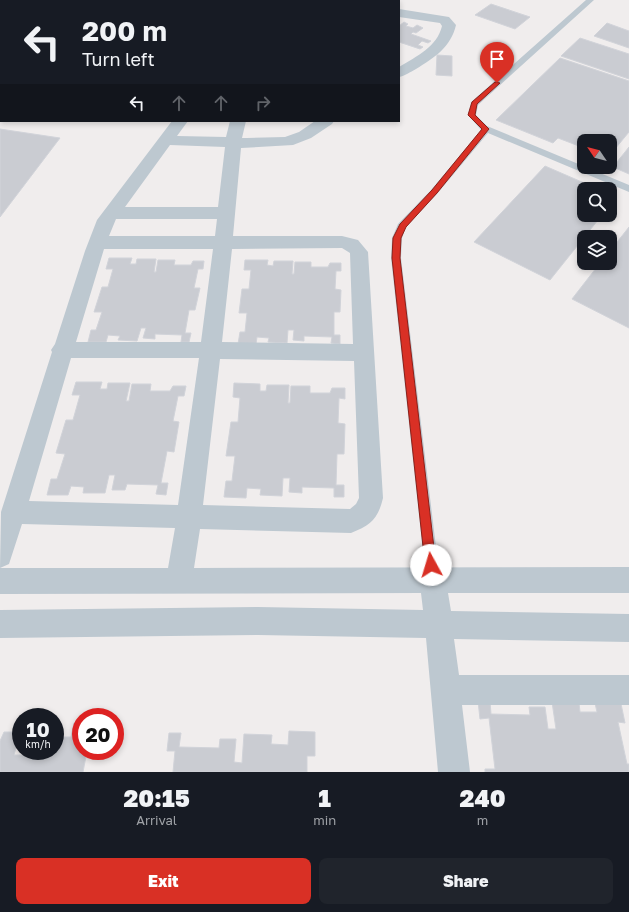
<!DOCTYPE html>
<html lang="en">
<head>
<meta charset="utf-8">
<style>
	:root { --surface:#171b24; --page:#20242c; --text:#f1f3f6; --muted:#9ea1a6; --accent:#d93025 }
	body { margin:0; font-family:"Golos Text",sans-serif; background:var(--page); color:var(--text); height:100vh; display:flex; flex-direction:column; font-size:15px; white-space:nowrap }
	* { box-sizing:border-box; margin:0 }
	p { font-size:13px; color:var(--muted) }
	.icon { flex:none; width:22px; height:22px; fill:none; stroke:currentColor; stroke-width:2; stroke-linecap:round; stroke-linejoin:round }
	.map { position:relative; height:772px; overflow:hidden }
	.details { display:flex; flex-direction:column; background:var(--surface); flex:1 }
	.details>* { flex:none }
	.guide { position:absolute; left:0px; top:0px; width:400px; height:122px; box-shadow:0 2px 6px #0003; background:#171b24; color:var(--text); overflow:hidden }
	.needle { width:26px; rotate:305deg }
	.fabs { position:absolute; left:577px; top:134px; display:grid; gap:8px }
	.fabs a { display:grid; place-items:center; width:40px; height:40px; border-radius:8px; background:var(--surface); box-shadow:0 2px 6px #0003; font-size:20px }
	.speed { position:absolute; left:12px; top:708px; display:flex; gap:8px; font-size:20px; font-weight:700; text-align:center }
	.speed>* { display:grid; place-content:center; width:52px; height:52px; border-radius:50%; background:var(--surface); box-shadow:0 2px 6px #0003; line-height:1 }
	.speed small { font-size:10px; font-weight:400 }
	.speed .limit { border:6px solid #d22; background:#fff; color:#111 }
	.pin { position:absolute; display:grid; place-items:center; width:34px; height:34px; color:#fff; margin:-41px -17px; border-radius:50% 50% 50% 0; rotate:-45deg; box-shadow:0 0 4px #0007 }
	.pin .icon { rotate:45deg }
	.me { position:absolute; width:44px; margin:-22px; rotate:354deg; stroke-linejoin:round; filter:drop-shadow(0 0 3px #0008) }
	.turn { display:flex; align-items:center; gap:14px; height:84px; padding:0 16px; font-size:18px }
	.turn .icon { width:52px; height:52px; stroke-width:2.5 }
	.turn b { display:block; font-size:28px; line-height:34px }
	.lanes { display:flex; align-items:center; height:38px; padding:0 16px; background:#0003; justify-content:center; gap:20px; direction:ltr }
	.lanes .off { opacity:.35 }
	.eta { display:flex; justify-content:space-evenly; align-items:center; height:68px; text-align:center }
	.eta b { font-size:24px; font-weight:800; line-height:28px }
	.primary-button { display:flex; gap:8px; margin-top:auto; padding:8px 16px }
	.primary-button a { flex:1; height:46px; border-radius:8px; background:var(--accent); color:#fff; font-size:16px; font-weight:800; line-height:46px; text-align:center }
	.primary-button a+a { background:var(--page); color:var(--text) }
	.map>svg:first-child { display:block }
</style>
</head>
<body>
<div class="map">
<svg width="629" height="772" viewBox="0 0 629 772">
	<rect width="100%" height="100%" fill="#f0eded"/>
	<g fill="#caccd2" stroke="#d1d3d9">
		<path d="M491,4L530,17L515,29L475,15Z"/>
		<path d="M404,22L408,24L406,26L413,28L417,25L423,28L416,33L413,32L411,34L431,41L428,43L422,41L418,45L423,47L420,49L399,42V26Z"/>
		<path d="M607,23L629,31V48L594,36Z"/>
		<path d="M580,38L629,54V79L561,56Z"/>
		<path d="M437,55L452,56V76L436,75Z"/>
		<path d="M560,58L629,81V132L610,155V141H584V148L558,138L553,143L496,120Z"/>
		<path d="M0,129L60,138L0,217Z"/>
		<path d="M629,147V174L613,167Z"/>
		<path d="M545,166L598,189H584V215H602L550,280L474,242Z"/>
		<path d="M629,227V328L572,299L600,263H610V251Z"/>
		<path d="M109,258H132L130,264H136L137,259H156L154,272H156L158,260H175L174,265H191L193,261H204L203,269H198L194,288H200L195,310H189L185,333H191L189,342H181L182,335L155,334V339L143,338L146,328H141L137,341L118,340L120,336L108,335L106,342H88L91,330H96L102,312H94L102,287H108L113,269H106Z"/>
		<path d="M245,260H268L267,265L273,266L274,261H293L292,274H294L295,262H311V267H328L330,263H341V271H336L335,289L341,290L340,312H334V335H340V344L331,343L332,337L304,336V341L293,340L294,330H288L287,343L268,342L269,338L257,337L256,344H238L240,332H245L247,313H239L242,289H249L251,270H244Z"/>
		<path d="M76,382H102L100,389H107L108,383H130L126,401H129L132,384H151L150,391H170L173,386H186L184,396H178L173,421L179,422L174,452L167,451L161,483H168L166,495L156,494L158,485L127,484L125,490H112L115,475H109L105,493H83L84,487L71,486L68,495H47L51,479H57L65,454L56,453L66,420H73L80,395H72Z"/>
		<path d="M234,383L260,384V391H266L267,385H289L288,403H290L291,386H310V393H330L332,388H345V399L339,398L338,423L345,424L344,454H337L336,485H344V497H334V488L302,487V493L289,492L290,478H283L282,496L260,495L261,489L247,488L246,498L224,497L226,481H232L235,456H226L231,422H238L240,398L233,397Z"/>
		<path d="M594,699H620L625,723L618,722L627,764H629V772H485V769H495L489,718L480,719L478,701H490L491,714L530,715L529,707H545L548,729H556L552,702L579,703L580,712H597Z"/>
		<path d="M74,723L81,724V751H87L83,772H0V741L4,732H20L14,755H22L23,751H55V737H71Z"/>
		<path d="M289,731L315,732V756H307V772H173L175,751H167L169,733H181L179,747L219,748L220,739H236L234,762L242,763L244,734L272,735L271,744L288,745Z"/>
	</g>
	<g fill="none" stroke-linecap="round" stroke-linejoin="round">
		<path fill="#bdc8d0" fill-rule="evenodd" d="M586,0H594L478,105L476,115L487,126L629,185V192L488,133L437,194L406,227L402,238L401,258L440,580L438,585L433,587L428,585L426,580L391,258L392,238L398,224L431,190L481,130L468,115L471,102Z"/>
		<g fill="#bdc8d0" fill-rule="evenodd">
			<path d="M399,9L449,17L456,25C451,47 434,58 416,69C410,72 405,76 399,77V67C417,56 437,47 442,26L440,23L399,17Z"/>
			<path d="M172,121H188L177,136L226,137L230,121H246L242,138H247L285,137L299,132L315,121H334L332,124L311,138L293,145L241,148L233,236H342L358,240L368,252L383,498C378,519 371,525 351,533L200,529L194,568L629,567V593H448L451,611L629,614V642L454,639L459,675H629V705H462L470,772H438L426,638L258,635L0,638V610L258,607L423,610L421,593L0,594V568H168L175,528L22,524L9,564L0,568L1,512L52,352L51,350L55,344L85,251L97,220ZM170,145L225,147L218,207H125ZM116,219H217L215,236H109ZM342,248L350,253L353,344L222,342L232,249ZM104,249H213L201,342H76ZM71,358H199L178,505L29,501ZM220,359L354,361L359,498L356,504L350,509L203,505Z"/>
		</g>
	</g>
	<path fill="#d93025" stroke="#8d1f18" d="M495,82L500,83L477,104L475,115L489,129L437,193L406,227L401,238L400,258L436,565L435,568L431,570L427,568L425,565L392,258L393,238L400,224L432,190L482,129L468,115L472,102Z"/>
</svg>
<div class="fabs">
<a><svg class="needle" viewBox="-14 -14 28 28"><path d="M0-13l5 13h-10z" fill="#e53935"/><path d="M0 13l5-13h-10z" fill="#9ea1a6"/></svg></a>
<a><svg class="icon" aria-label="search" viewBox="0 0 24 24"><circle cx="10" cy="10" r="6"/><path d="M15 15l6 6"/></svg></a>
<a><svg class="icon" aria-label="layers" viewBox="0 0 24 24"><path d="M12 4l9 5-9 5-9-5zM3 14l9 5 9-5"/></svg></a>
</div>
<div class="speed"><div>10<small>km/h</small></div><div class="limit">20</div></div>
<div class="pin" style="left:497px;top:83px;background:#d93025"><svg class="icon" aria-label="arrive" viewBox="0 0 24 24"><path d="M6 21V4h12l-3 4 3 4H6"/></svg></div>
<svg class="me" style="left:431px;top:565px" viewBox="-20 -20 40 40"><circle r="19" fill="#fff"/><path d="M0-13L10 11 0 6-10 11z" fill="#d93025"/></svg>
<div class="guide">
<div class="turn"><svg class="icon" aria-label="left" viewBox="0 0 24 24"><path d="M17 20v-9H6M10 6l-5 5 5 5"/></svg><div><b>200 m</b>Turn left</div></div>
<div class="lanes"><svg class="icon" aria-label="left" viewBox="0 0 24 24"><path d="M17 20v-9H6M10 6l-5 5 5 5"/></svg><svg class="icon off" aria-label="ahead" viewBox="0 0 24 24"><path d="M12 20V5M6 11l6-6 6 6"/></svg><svg class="icon off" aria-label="ahead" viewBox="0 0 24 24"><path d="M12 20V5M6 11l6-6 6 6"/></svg><svg class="icon off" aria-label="right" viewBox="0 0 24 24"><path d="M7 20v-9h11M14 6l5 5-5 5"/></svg></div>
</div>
</div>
<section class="details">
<div class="eta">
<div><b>20:15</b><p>Arrival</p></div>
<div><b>1</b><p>min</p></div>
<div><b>240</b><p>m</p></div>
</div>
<div class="primary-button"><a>Exit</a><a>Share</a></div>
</section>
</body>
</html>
